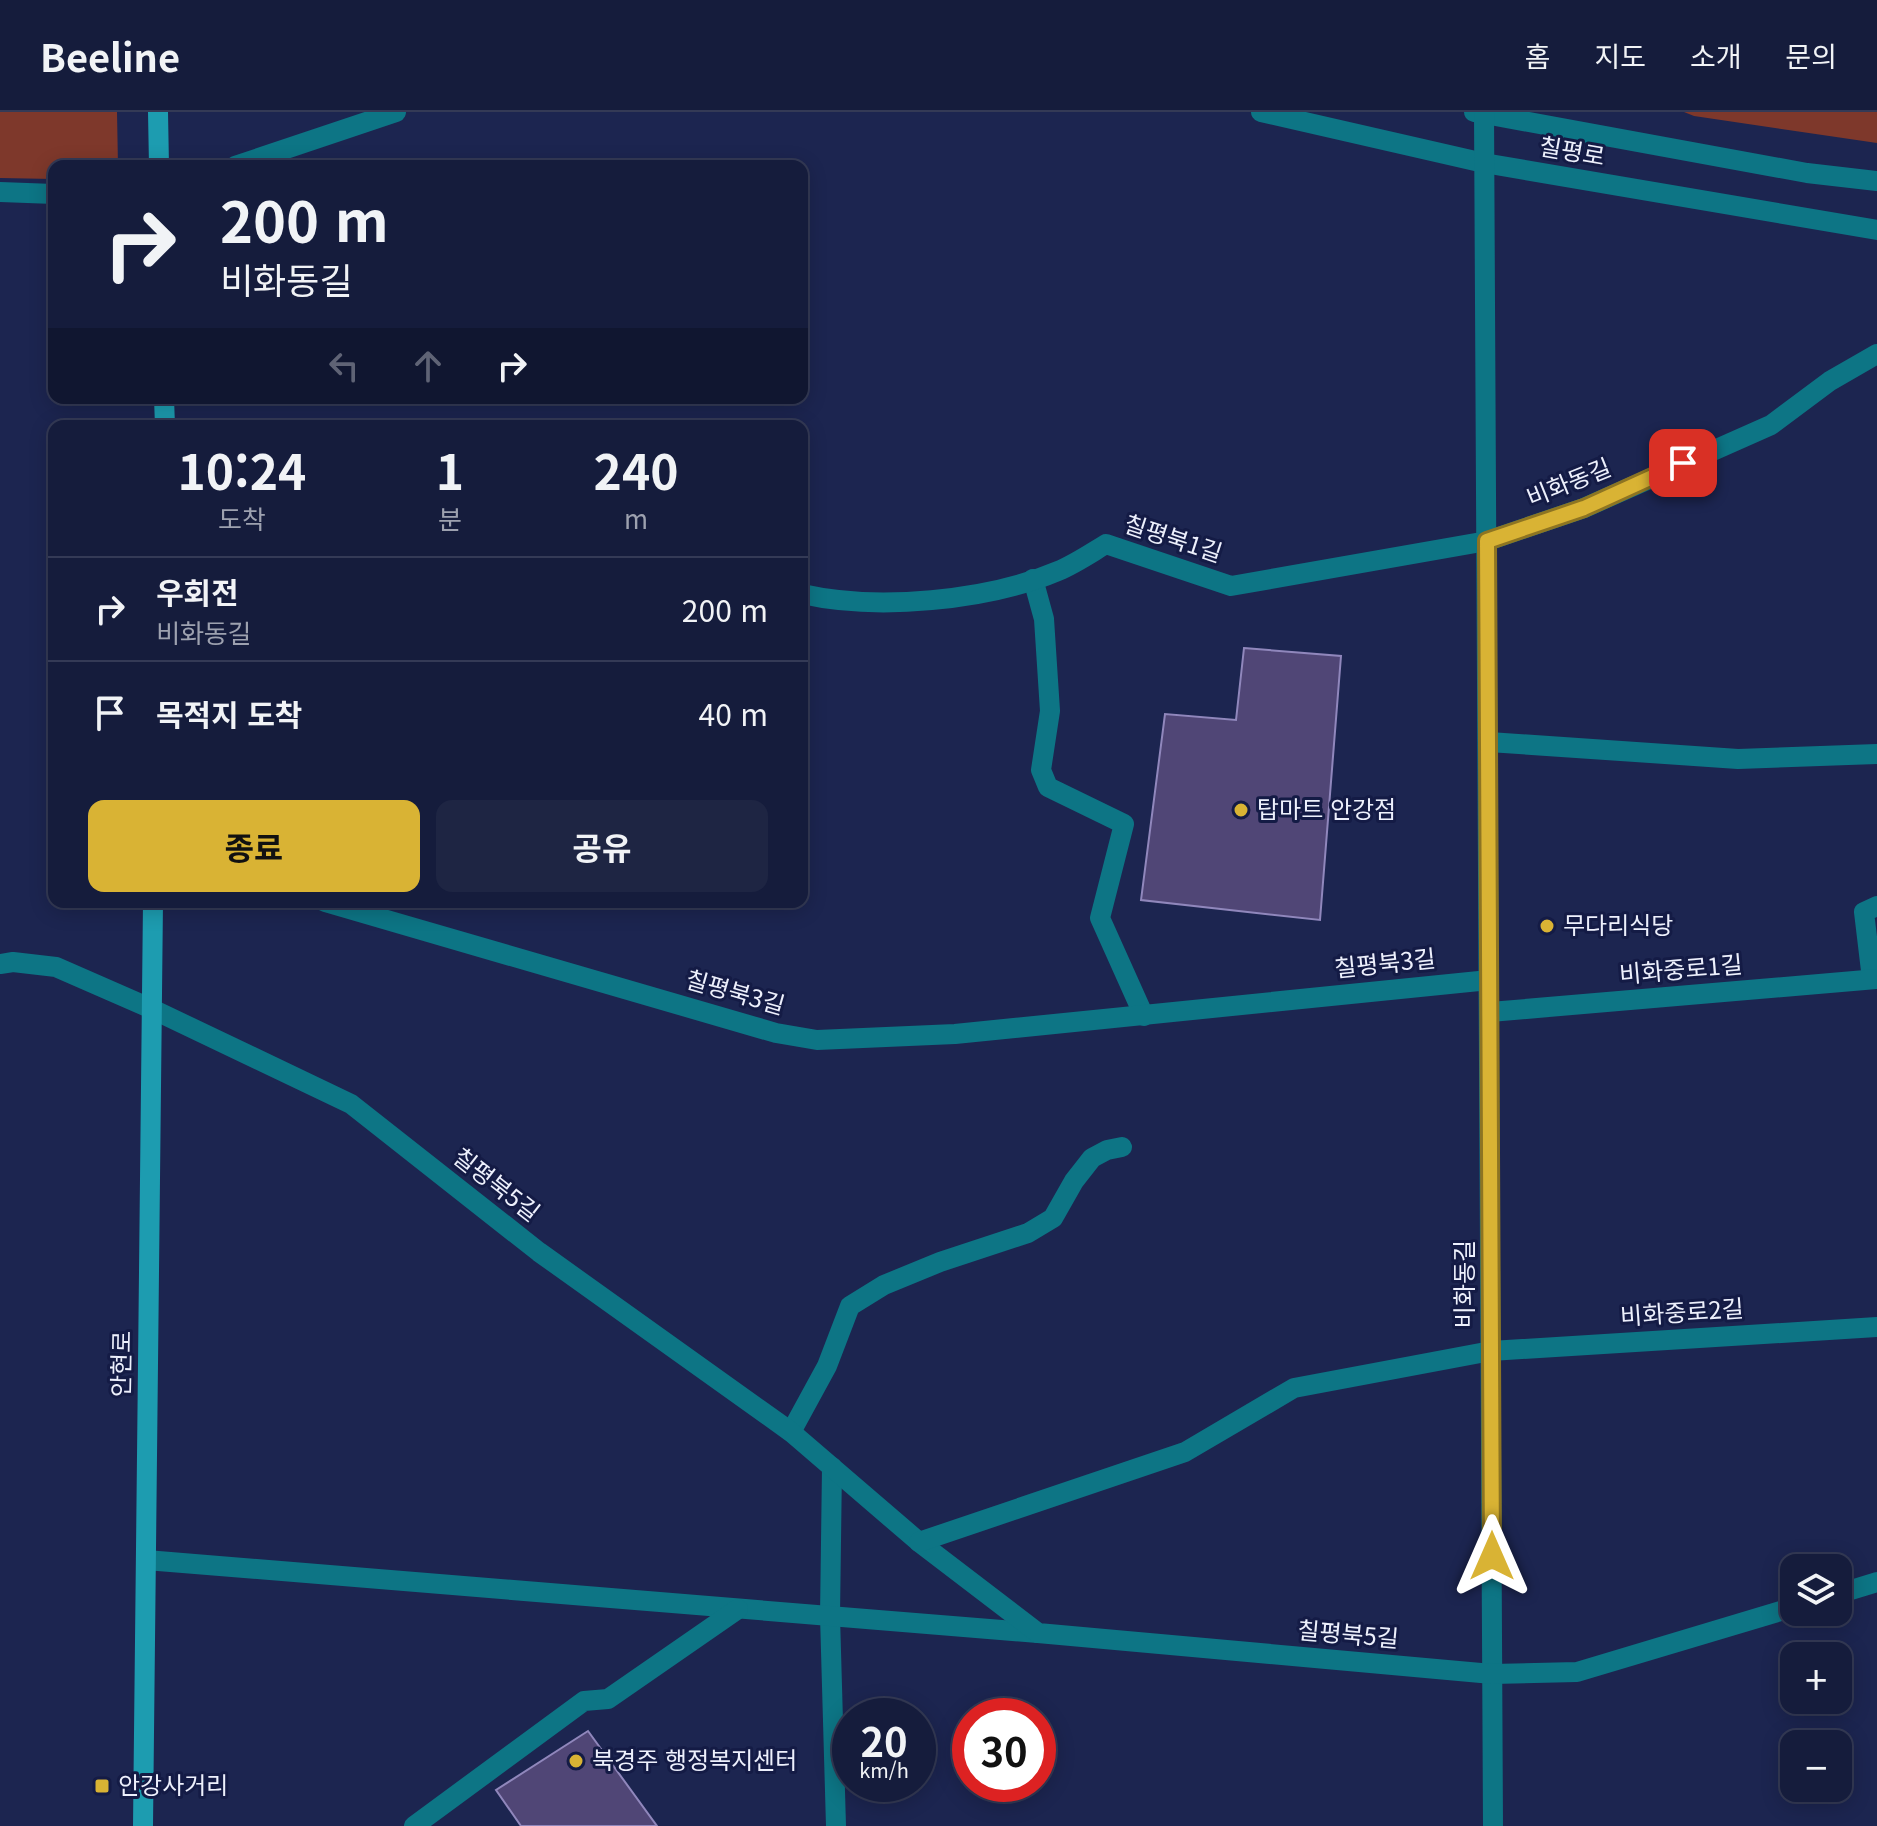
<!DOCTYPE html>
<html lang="ko">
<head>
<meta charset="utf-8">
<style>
	:root { --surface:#151c3c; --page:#1e2543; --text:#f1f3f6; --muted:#9da1af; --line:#343a56; --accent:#d9b334 }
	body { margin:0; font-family:Georgia,"Noto Sans KR",serif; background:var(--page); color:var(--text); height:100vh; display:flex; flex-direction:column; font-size:30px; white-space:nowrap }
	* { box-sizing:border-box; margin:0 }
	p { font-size:26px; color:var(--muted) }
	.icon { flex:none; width:44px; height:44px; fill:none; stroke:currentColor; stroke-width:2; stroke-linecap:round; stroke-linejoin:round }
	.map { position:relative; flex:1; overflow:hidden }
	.side { position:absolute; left:48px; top:308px; width:760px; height:488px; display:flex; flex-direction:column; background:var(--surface); border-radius:16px; box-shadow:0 4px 20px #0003,0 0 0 2px var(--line) }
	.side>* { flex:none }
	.guide { position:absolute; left:48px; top:48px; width:760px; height:244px; border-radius:16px; box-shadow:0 4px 20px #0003,0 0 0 2px var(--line); background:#151c3c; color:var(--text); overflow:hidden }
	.fabs { position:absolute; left:1780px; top:1442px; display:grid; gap:16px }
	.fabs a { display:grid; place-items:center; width:72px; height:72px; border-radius:16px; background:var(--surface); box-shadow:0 4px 20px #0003,0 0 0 2px var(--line); font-size:40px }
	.speed { position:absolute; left:832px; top:1586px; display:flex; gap:16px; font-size:40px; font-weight:700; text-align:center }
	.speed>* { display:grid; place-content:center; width:104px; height:104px; border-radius:50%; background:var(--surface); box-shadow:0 4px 20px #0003,0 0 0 2px var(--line); line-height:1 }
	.speed small { font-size:20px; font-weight:400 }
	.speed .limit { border:12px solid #d22; background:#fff; color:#111 }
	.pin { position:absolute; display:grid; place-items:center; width:68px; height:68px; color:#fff; margin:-34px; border-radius:16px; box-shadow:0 4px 12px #0006 }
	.me { position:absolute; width:88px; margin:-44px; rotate:0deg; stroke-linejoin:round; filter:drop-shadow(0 0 6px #0008) }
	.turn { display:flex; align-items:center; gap:28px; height:168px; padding:0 40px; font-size:36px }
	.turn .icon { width:104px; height:104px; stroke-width:2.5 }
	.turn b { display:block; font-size:56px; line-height:68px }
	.lanes { display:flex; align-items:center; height:76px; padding:0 40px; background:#0003; justify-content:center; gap:40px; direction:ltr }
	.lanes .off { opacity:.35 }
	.eta { display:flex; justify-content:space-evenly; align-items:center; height:136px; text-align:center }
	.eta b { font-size:48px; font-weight:700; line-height:56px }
	.primary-button { display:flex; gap:16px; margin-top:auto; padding:16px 40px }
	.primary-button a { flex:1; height:92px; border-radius:16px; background:var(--accent); color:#111; font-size:32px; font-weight:700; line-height:92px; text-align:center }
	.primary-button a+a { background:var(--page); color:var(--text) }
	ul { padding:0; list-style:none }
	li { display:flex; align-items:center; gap:24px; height:104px; padding:0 40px; border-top:2px solid var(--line) }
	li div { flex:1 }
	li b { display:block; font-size:30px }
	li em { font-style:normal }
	header { display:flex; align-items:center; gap:48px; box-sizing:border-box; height:112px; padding:0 40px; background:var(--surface); border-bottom:2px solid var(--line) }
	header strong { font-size:38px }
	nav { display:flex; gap:44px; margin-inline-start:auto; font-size:28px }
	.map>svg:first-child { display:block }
</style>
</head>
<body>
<header>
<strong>Beeline</strong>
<nav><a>홈</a><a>지도</a><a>소개</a><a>문의</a></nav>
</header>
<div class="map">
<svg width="1877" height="1714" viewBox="0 0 1877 1714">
	<rect width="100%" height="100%" fill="#1c2550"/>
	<g fill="#7e382b">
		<path d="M0,0H117L118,54H54V67L0,66Z"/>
		<path d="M1684,0H1877V31L1694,4Z"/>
	</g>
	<g fill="#504676" stroke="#9087bc" stroke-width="2">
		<path d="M1244,536L1341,544L1320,808L1141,788L1165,602L1236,608Z"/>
		<path d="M588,1619L657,1714H521L496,1678Z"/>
	</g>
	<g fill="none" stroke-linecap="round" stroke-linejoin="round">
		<g stroke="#0d7585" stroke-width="20">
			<path d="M1261,0L1484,51L1877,118"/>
			<path d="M1474,0L1807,61L1877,69"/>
			<path d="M235,54L396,0"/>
			<path d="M0,80L54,82"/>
			<path d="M1033,467L1044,507L1050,599L1041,658L1048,675L1124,712L1100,806L1144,904"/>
			<path d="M791,1320L827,1254L850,1194L884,1173L940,1150L1028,1121L1053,1106L1074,1069L1092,1046L1107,1038L1122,1035"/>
			<path d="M832,1355L830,1504L836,1714"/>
			<path d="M146,1448L1038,1521"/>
			<path d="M414,1714L584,1589L608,1587L738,1497"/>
		</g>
		<g stroke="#0d7585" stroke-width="20">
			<path d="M1484,0L1493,1714"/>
			<path d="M802,482C877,499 987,489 1058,459C1075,452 1091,441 1106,432L1231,474L1487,429L1584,396L1771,313L1830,269L1877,242"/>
			<path d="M1489,630L1738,647L1877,642"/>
			<path d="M325,790L776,921L817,928L955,922L1489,868"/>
			<path d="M0,852L13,850L56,855L152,897L351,992L539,1140L791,1320L919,1430L1038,1521L1492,1562L1577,1560L1794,1495"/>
			<path d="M1872,867L1864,800L1877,794"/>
			<path d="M1490,900L1877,867"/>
			<path d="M919,1430L1185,1340L1294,1276L1491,1239L1877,1215"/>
			<path d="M1838,1482L1877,1470"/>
		</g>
		<g stroke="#1d9cb0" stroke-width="20">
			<path d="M158,0L159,54"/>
			<path d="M164,286L165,314"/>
			<path d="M143,1714L153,790"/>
		</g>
	</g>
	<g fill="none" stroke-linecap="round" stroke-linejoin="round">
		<defs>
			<path id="route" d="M1492,1444L1487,429L1584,396L1683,351"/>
		</defs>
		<use href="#route" stroke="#8d7422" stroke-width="20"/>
		<use href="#route" stroke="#d9b334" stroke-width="14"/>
	</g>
	<g fill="#d9b334" stroke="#141b45" stroke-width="3">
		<circle cx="1241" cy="698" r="8"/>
		<circle cx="1547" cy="814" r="8"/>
		<circle cx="576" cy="1649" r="8"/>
		<rect x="94" y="1666" width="16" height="16" rx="4"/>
	</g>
	<g text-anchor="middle" stroke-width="6" stroke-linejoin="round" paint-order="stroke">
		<g font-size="24" fill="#edf0fc" stroke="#141b45">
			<text transform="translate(1572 40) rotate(10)" y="8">칠평로</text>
			<text transform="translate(1569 371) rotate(-22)" y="8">비화동길</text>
			<text transform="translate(1173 427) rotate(18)" y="8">칠평북1길</text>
			<text transform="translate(1385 852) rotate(-6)" y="8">칠평북3길</text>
			<text transform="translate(1681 858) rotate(-5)" y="8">비화중로1길</text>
			<text transform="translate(735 881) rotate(16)" y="8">칠평북3길</text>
			<text transform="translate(496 1073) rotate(38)" y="8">칠평북5길</text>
			<text transform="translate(1465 1172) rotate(-90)" y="8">비화동길</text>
			<text transform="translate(1682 1201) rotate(-4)" y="8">비화중로2길</text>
			<text transform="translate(122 1252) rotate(-89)" y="8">안현로</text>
			<text transform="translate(1348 1523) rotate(5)" y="8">칠평북5길</text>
		</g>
		<g font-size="24" fill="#edf0fc" stroke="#141b45" text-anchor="start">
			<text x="1257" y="706">탑마트 안강점</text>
			<text x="1563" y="822">무다리식당</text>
			<text x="592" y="1657">북경주 행정복지센터</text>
			<text x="118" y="1682">안강사거리</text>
		</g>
	</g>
</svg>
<div class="fabs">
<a><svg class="icon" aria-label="layers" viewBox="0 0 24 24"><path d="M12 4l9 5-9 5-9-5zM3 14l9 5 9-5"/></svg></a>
<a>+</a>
<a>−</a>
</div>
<div class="speed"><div>20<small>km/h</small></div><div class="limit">30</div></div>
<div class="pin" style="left:1683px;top:351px;background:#d93025"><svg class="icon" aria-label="arrive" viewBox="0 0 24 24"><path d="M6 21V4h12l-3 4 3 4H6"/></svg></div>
<svg class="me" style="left:1492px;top:1444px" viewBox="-20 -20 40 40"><path d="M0-17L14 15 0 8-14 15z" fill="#d9b334" stroke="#fff" stroke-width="4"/></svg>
<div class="guide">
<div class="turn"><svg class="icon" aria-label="right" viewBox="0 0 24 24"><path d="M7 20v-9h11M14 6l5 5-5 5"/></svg><div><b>200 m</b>비화동길</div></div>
<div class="lanes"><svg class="icon off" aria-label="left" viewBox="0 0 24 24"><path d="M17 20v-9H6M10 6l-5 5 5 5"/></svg><svg class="icon off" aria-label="ahead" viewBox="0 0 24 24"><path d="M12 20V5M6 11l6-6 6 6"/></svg><svg class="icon" aria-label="right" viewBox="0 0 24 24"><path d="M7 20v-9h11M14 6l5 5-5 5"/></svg></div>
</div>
<section class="side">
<div class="eta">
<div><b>10:24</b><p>도착</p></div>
<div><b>1</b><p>분</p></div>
<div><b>240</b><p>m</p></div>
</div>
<ul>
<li><svg class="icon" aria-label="right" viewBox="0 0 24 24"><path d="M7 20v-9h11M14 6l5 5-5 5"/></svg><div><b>우회전</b><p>비화동길</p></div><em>200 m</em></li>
<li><svg class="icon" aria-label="arrive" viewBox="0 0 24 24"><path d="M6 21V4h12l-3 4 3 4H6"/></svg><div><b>목적지 도착</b></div><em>40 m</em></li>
</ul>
<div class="primary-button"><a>종료</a><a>공유</a></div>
</section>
</div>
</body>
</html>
